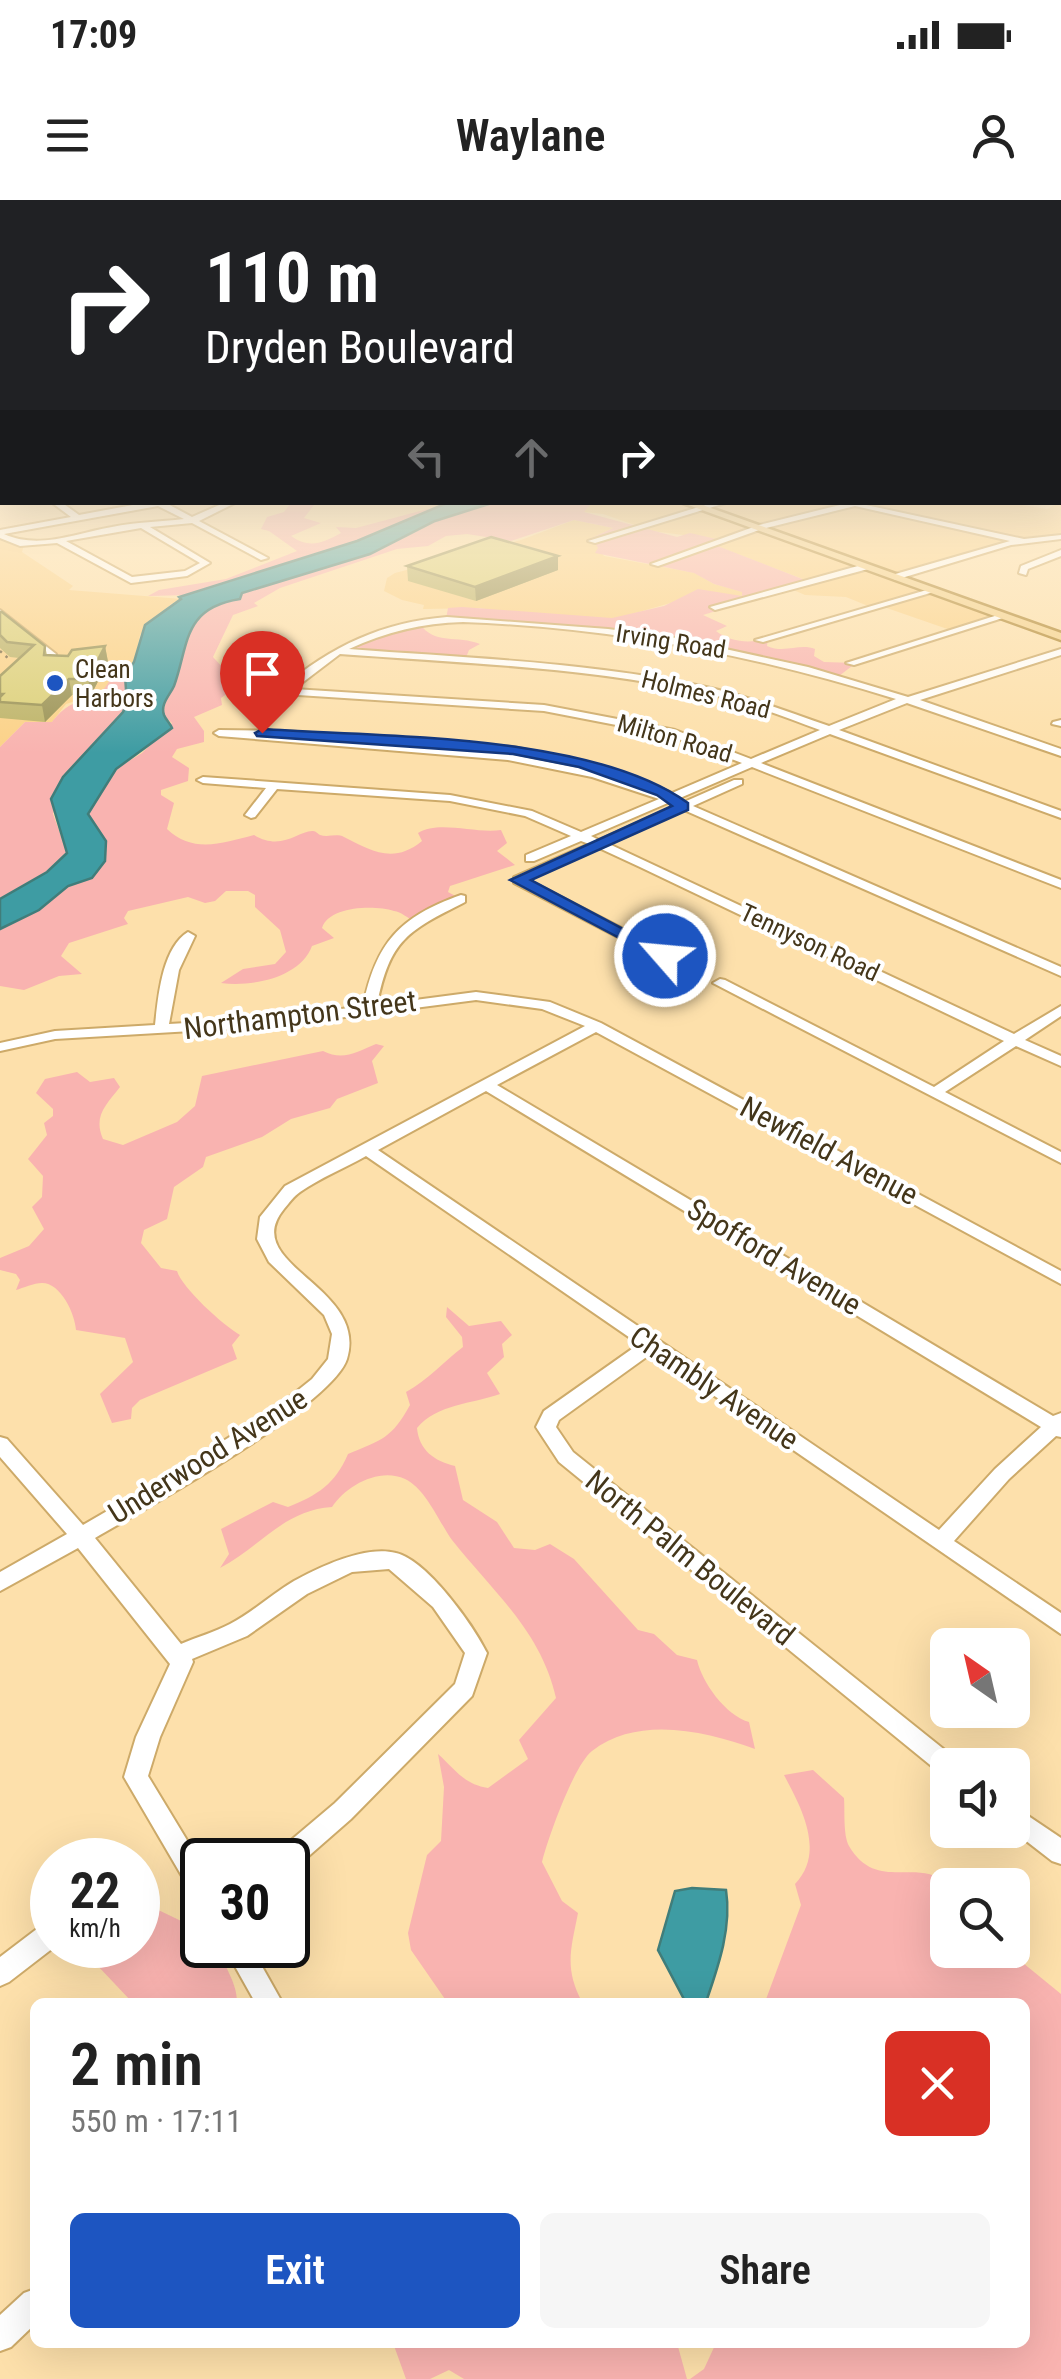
<!DOCTYPE html>
<html lang="en">
<head>
<meta charset="utf-8">
<style>
	:root { --surface:#fff; --page:#f6f6f6; --text:#222; --muted:#767676; --accent:#1d55c1 }
	body { margin:0; font-family:"Roboto Condensed",sans-serif; background:var(--page); color:var(--text); height:100vh; display:flex; flex-direction:column; font-size:38px; white-space:nowrap }
	* { box-sizing:border-box; margin:0 }
	p { font-size:32px; color:var(--muted) }
	.icon { flex:none; width:55px; height:55px; fill:none; stroke:currentColor; stroke-width:2; stroke-linecap:round; stroke-linejoin:round }
	.map { position:relative; flex:1; overflow:hidden }
	.panel { position:absolute; left:30px; top:1798px; width:1000px; height:350px; display:flex; flex-direction:column; background:var(--surface); border-radius:15px; box-shadow:0 10px 40px #0002 }
	.panel>* { flex:none }
	.banner { position:absolute; left:0px; top:0px; width:1062px; height:305px; box-shadow:0 10px 40px #0002; background:#202124; color:#fff; overflow:hidden }
	.needle { width:65px; rotate:326deg }
	.controls { position:absolute; left:930px; top:1428px; display:grid; gap:20px }
	.controls a { display:grid; place-items:center; width:100px; height:100px; border-radius:15px; background:var(--surface); box-shadow:0 10px 40px #0002; font-size:50px }
	.speed { position:absolute; left:30px; top:1638px; display:flex; gap:20px; font-size:50px; font-weight:700; text-align:center }
	.speed>* { display:grid; place-content:center; width:130px; height:130px; border-radius:50%; background:var(--surface); box-shadow:0 10px 40px #0002; line-height:1 }
	.speed small { font-size:25px; font-weight:400 }
	.speed .limit { border:5px solid #111; border-radius:15px; background:#fff; color:#111 }
	.pin { position:absolute; display:grid; place-items:center; width:85px; height:85px; color:#fff; margin:-102px -42px; border-radius:50% 50% 50% 0; rotate:-45deg; box-shadow:0 0 10px #0007 }
	.pin .icon { rotate:45deg }
	.me { position:absolute; width:110px; margin:-55px; rotate:297deg; stroke-linejoin:round; filter:drop-shadow(0 0 8px #0008) }
	.turn { display:flex; align-items:center; gap:35px; height:210px; padding:0 40px; font-size:45px }
	.turn .icon { width:130px; height:130px; stroke-width:2.5 }
	.turn b { display:block; font-size:70px; line-height:85px }
	.lanes { display:flex; align-items:center; height:95px; padding:0 40px; background:#0003; justify-content:center; gap:50px; direction:ltr }
	.lanes .off { opacity:.35 }
	.round { display:grid; place-items:center; flex:none; width:105px; height:105px; border-radius:15px; background:var(--page) }
	.summary { display:flex; align-items:center; justify-content:space-between; height:170px; padding:0 40px }
	h1 { font-size:60px; font-weight:600; line-height:75px }
	.button { display:flex; gap:20px; margin-top:auto; padding:20px 40px }
	.button a { flex:1; height:115px; border-radius:15px; background:var(--accent); color:#fff; font-size:40px; font-weight:600; line-height:115px; text-align:center }
	.button a+a { background:var(--page); color:var(--text) }
	.status { display:flex; justify-content:space-between; align-items:center; height:70px; padding:0 50px; background:var(--surface); direction:ltr }
	.status svg { height:28px; fill:currentColor }
	header { display:flex; justify-content:space-between; align-items:center; height:130px; padding:0 40px; background:var(--surface); font-size:45px; font-weight:600 }
	.map>svg:first-child { display:block }
</style>
</head>
<body>
<div class="status"><b>17:09</b><svg viewBox="0 0 49 12"><path d="M0 12V9h3v3zM5 12V6h3v6zM10 12V3h3v9zM15 12V0h3v12zM26 1h20v11H26zM47 4h2v5h-2z"/></svg></div>
<header><svg class="icon" aria-label="menu" viewBox="0 0 24 24"><path d="M4 6h16M4 12h16M4 18h16"/></svg>Waylane<svg class="icon" aria-label="person" viewBox="0 0 24 24"><circle cx="12" cy="8" r="4"/><path d="M4 21q1-7 8-7t8 7"/></svg></header>
<div class="map">
<svg width="1061" height="2179" viewBox="0 0 1061 2179">
	<rect width="100%" height="100%" fill="#fde0ab"/>
	<g fill="#fbd288">
		<path d="M1003,302L1047,309L1061,302V337L1019,340L897,377L1004,416L956,432L881,406L873,408L846,397L805,395L789,388L808,381L714,345L722,340L652,331L603,314L584,312L582,303Z"/>
		<path d="M574,320L613,328L592,338L604,356L695,373L714,384L743,392L742,396L720,395L674,402L614,419L513,414L480,408L423,409L424,405L402,400L384,391L387,378L395,373L521,340Z"/>
		<path d="M0,336L24,345L22,352L73,386L69,390L182,399L171,404L140,435L134,462L112,475L107,491L66,504L52,522H25L0,547Z"/>
	</g>
	<g fill="#f9b3b0">
		<path d="M291,303H331L314,305L304,318L321,323L291,336C310,349 322,343 341,333L336,327L356,328L450,303L358,341L190,395L148,396L159,390L226,379L297,351L269,331L261,329L267,317L284,312Z"/>
		<path d="M582,303L590,305L584,312L677,337L690,333L725,341L715,345L810,382L703,415L727,426L716,431C732,443 749,443 768,439L767,446C785,454 799,443 815,449L814,456L824,462L856,463L839,476C707,440 582,429 446,419L448,408L462,407L612,418L664,406L698,389L742,396V392L714,384L694,373L595,353L598,348L592,338L613,328L574,320L511,341L467,334L446,336L428,346L397,349L280,388L254,403L258,406L233,415L213,457L224,469L296,480L286,490C263,489 240,484 221,498L222,505L194,517L204,531V542L177,549L172,557L189,568L188,581L161,590V595L174,603L167,629C193,654 223,643 254,635C282,652 299,630 313,631C316,631 318,634 320,635C328,638 336,633 344,637C370,650 393,665 422,641L418,633C439,620 476,634 501,630L507,643L497,651L515,665L450,686L448,692L461,699L415,722C408,718 401,712 394,711C374,705 329,706 322,728L334,738L312,746C300,778 252,787 221,783L243,769L275,764L286,752L280,730L255,707V695L248,691H226L215,701L205,703L188,697L128,711L124,718L128,724L69,743L61,756L82,774L59,776L24,790L0,786V729L39,710L67,686L92,678L106,641L88,615L116,569L142,553L172,523L164,516C163,502 169,498 173,486C190,446 182,408 239,399L242,393L370,354L435,321L486,304Z"/>
		<path d="M420,424C434,445 458,435 480,444L469,450L465,460L336,450L370,435Z"/>
		<path d="M129,466C122,482 129,497 123,512L63,577L53,614L67,652L47,672L0,699V547L25,522H52C79,487 95,514 114,472Z"/>
		<path d="M376,844L384,846L372,861L378,883L337,899L330,908L291,919L262,937L206,957L203,967L174,987L167,1019L144,1030L141,1043L161,1068L177,1071C182,1088 223,1125 240,1135L232,1145L237,1159L140,1200L132,1208L131,1219L112,1223L100,1194L133,1162L125,1138L76,1130C75,1114 61,1083 42,1083C34,1083 23,1088 16,1090L20,1080L16,1074L0,1070V1058L29,1046L44,1029L32,1007L42,997L43,976L28,959L47,935L44,923L53,916V909L36,893L45,879L77,872L90,882L114,878L120,887C106,905 93,916 103,939L123,945L177,922L195,906L202,876L323,851C343,861 357,852 376,844Z"/>
		<path d="M447,1107L469,1126L501,1121L512,1135L502,1144L504,1157L487,1173L500,1194C472,1204 437,1204 417,1228C419,1250 434,1261 455,1266L463,1300L497,1322L514,1348L535,1350L550,1344L574,1359L638,1430L654,1434L677,1455L697,1460C702,1482 725,1515 749,1522L755,1549C706,1531 638,1515 592,1551C574,1565 548,1638 542,1662L562,1701L578,1713C571,1749 564,1768 582,1802H447L411,1750L408,1733L427,1655L441,1641L444,1587L438,1554C455,1569 463,1584 488,1588L528,1559L519,1540L556,1498C541,1431 493,1392 452,1340C439,1322 426,1289 405,1279C379,1267 346,1286 332,1307C284,1310 260,1347 220,1368L229,1354L221,1329L273,1302L288,1307C318,1295 335,1284 348,1254C382,1240 392,1238 410,1205L406,1192C428,1180 443,1162 463,1147L462,1137L446,1117Z"/>
		<path d="M813,1570L844,1598C845,1611 843,1635 849,1646C877,1694 920,1655 947,1685L948,1750H1007L1061,1794V2179H690L704,2169L716,2143L1025,2142V1802H765L801,1705L795,1684C826,1652 801,1607 784,1575Z"/>
		<path d="M144,1693L150,1706L202,1731V1745H220C222,1767 237,1780 237,1802H132L78,1745H138V1696Z"/>
		<path d="M393,2143H677L687,2179H464L449,2170L430,2179H406Z"/>
	</g>
	<g fill="#3e9ca3" stroke="#407d7a" stroke-width="2.5">
		<path d="M447,303H492L435,321L370,354L242,393L240,399C182,408 189,445 174,486C170,495 160,504 164,515C166,520 170,523 172,528L116,569L88,614L106,641L105,661L92,678L68,686L39,710L0,729V699L47,672L67,653L51,599L63,577L123,512L127,503L125,476L134,462L145,425L181,399L179,397L357,341Z"/>
		<path d="M692,1688L726,1690C732,1728 718,1767 706,1802L685,1801L658,1750L675,1691Z"/>
	</g>
	<g fill="none" stroke-linecap="round" stroke-linejoin="round">
		<defs>
			<g id="minor">
				<rect x="0" y="269" width="2" height="5"/>
				<path d="M51,302H61L79,315L149,302H164L192,317L226,302H237L199,321L268,358L261,360L192,323L150,327L210,363L187,376L131,383L57,343L20,346L0,338V330L71,317ZM158,306L184,319C160,322 136,322 112,327C76,333 39,350 4,334ZM141,328L200,363L185,371L132,377L66,341Z"/>
				<path d="M715,302H729L595,343L588,341Z"/>
				<path d="M852,302L1024,339L1061,335V339L1011,345L895,380L892,375L1010,341L855,306L762,329L658,366L651,364L759,325Z"/>
				<path d="M1061,350V356L1028,369L1026,375L1019,373L1021,366Z"/>
				<path d="M865,364L868,369L715,410L710,407Z"/>
				<path d="M930,389L937,391L763,442L755,440Z"/>
				<path d="M0,410L56,454V458H50L0,418Z"/>
				<path d="M1001,414L1009,416L854,465L846,463Z"/>
				<path d="M447,417L608,429L675,438L808,467L908,497L1061,449V455L920,500L1061,549V556L907,503L839,530L1061,611V618L830,534L761,563L1061,680V688L752,567L680,598L684,602L734,580H742V584L693,606L1061,767V776L684,610L609,644L1014,834L1061,806V816L1025,840L1061,856V866L1016,846L945,892L1061,952V963L713,783L720,779L725,780L934,887L1004,841L640,667L599,648L528,680L670,753V759H660L514,683V677L589,644L581,641L534,661H526V655L571,636L525,616L450,601L277,589L255,617L251,618L245,615L266,588L203,583L197,580L203,577L450,595L532,611L581,632L659,599L592,577L508,560L219,536L214,533L219,530L283,531L513,547L586,562L635,577L672,593L742,563L668,535L544,511L267,493L262,490L267,487L282,488C331,446 383,422 447,417ZM463,422C610,427 755,455 896,499L829,526C788,512 748,496 706,487C588,462 468,458 349,449C386,432 422,423 463,422ZM340,454C462,463 584,467 704,493C744,501 782,516 820,530L751,559L675,530L544,505L294,489ZM442,548L513,553L589,570L508,554ZM670,602L675,606L599,640L591,636Z"/>
				<path d="M1061,520V526L1052,524L1053,522Z"/>
				<path d="M461,695L465,696V702C408,731 390,739 377,805L476,792L550,802L601,823L1061,1071V1084L596,832L497,885L1053,1216L1061,1213V1237L1056,1236L1009,1279L954,1341L1061,1413V1434L652,1153L559,1220L556,1227L573,1252L956,1559L959,1565H948V1576L940,1573L559,1262L536,1227L544,1211L639,1144L366,956C345,968 320,978 300,992C294,996 289,1003 284,1009C238,1065 369,1086 347,1159C332,1206 143,1310 95,1338L181,1444C197,1437 215,1432 230,1424C253,1412 272,1394 294,1381C320,1367 365,1345 396,1353C427,1360 473,1425 487,1453L472,1496L351,1619L295,1668L288,1671V1660H274L277,1652L335,1603L455,1484L465,1453L433,1407L389,1369L352,1372L307,1394L247,1436L192,1459L193,1462L160,1537L148,1576L202,1665V1699L193,1695L124,1577L136,1537L170,1464L78,1348L0,1391V1372L67,1334L0,1257V1237L7,1239L83,1325L176,1271L277,1207L312,1179L328,1159L332,1134L324,1115L269,1062L257,1039L260,1017L285,986L585,826L542,809L476,800L276,826L55,839L0,851V843L55,831L155,825C158,797 162,748 188,732L195,736L179,770L169,824L276,818L363,806C376,743 399,717 461,695ZM486,891L1041,1227L995,1269L939,1330L378,950Z"/>
				<path d="M1012,1605L1061,1638V1664L1052,1661L1012,1630Z"/>
				<path d="M52,1722V1745H57L9,1782L0,1786V1757L42,1725Z"/>
				<path d="M223,1745H250L282,1802H255Z"/>
				<path d="M35,2089V2124L11,2147L0,2151V2115L24,2093Z"/>
			</g>
			<path id="major" d="M680,302H694L1061,433V440Z"/>
		</defs>
		<use href="#minor" stroke="#cdaa69" stroke-width="4"/>
		<use href="#major" stroke="#b18730" stroke-width="5"/>
		<use href="#minor" fill="#fff" fill-rule="evenodd"/>
		<use href="#major" fill="#f4d18a" fill-rule="evenodd"/>
		<path stroke="#7a6744" stroke-width="2.5" stroke-dasharray="2.5 5" stroke-linecap="butt" d="M0,451L9,459"/>
	</g>
	<g fill="#bcb368">
		<path d="M407,366L558,370L476,401L408,381Z"/>
		<path d="M0,412L45,446L47,455L68,456L105,446L108,462L91,495H72L45,522L0,518V494L19,458L10,457L0,448Z"/>
	</g>
	<g fill="#999255">
		<path d="M558,356V370L476,401L475,387Z"/>
		<path d="M105,446L108,462L91,495L88,479Z"/>
		<path d="M69,479L72,495L45,522L42,505Z"/>
	</g>
	<g fill="#dbd079" stroke="#999255" stroke-width="2.5">
		<path d="M491,337L558,356L475,387L407,366Z"/>
		<path d="M0,412H2L45,446L44,455L68,456L72,450L105,446L88,479H69L42,505L0,502V497L3,494H0V476L34,445L7,442L0,435Z"/>
	</g>
	<linearGradient id="sky" x2="0" y2="1"><stop stop-color="#64aacc"/><stop offset="0.45" stop-color="#fef1d9"/><stop offset="1" stop-color="#fef1d9" stop-opacity="0"/></linearGradient>
	<rect width="1061" height="553" fill="url(#sky)"/>
	<path fill="#1d55c1" stroke="#13377d" stroke-width="2.5" d="M262,529C381,537 591,533 688,603V610L531,680L674,756L659,759L510,680L672,606L657,595L579,567L513,554L257,536L255,533Z"/>
	<circle fill="#1d55c1" stroke="#fff" stroke-width="4" cx="55" cy="483" r="10"/>
	<g text-anchor="middle" stroke-width="8" stroke-linejoin="round" paint-order="stroke">
		<g font-size="25" fill="#44361a" stroke="#fff">
			<text transform="translate(671 441) rotate(9)" y="9">Irving Road</text>
			<text transform="translate(706 494) rotate(14)" y="9">Holmes Road</text>
			<text transform="translate(675 538) rotate(16)" y="9">Milton Road</text>
			<text transform="translate(810 742) rotate(25)" y="9">Tennyson Road</text>
		</g>
		<g font-size="25" fill="#44361a" stroke="#fff" text-anchor="start">
			<text x="75" y="478">Clean<tspan x="75" dy="29">Harbors</tspan></text>
		</g>
		<g font-size="30" fill="#44361a" stroke="#fff">
			<text transform="translate(300 815) rotate(-7)" y="10">Northampton Street</text>
			<text transform="translate(829 951) rotate(28)" y="10">Newfield Avenue</text>
			<text transform="translate(774 1057) rotate(31)" y="10">Spofford Avenue</text>
			<text transform="translate(714 1188) rotate(34)" y="10">Chambly Avenue</text>
			<text transform="translate(208 1256) rotate(-32)" y="10">Underwood Avenue</text>
			<text transform="translate(690 1358) rotate(39)" y="10">North Palm Boulevard</text>
		</g>
	</g>
</svg>
<div class="controls">
<a><svg class="needle" viewBox="-14 -14 28 28"><path d="M0-13l5 13h-10z" fill="#e53935"/><path d="M0 13l5-13h-10z" fill="#767676"/></svg></a>
<a><svg class="icon" aria-label="sound" viewBox="0 0 24 24"><path d="M4 9h4l5-4v14l-5-4H4zM17 9q2 3 0 6"/></svg></a>
<a><svg class="icon" aria-label="search" viewBox="0 0 24 24"><circle cx="10" cy="10" r="6"/><path d="M15 15l6 6"/></svg></a>
</div>
<div class="speed"><div>22<small>km/h</small></div><div class="limit">30</div></div>
<div class="pin" style="left:262px;top:533px;background:#d93025"><svg class="icon" aria-label="arrive" viewBox="0 0 24 24"><path d="M6 21V4h12l-3 4 3 4H6"/></svg></div>
<svg class="me" style="left:665px;top:756px" viewBox="-20 -20 40 40"><circle r="17" fill="#1d55c1" stroke="#fff" stroke-width="3"/><path d="M0-11L8 9 0 5-8 9z" fill="#fff"/></svg>
<div class="banner">
<div class="turn"><svg class="icon" aria-label="right" viewBox="0 0 24 24"><path d="M7 20v-9h11M14 6l5 5-5 5"/></svg><div><b>110 m</b>Dryden Boulevard</div></div>
<div class="lanes"><svg class="icon off" aria-label="left" viewBox="0 0 24 24"><path d="M17 20v-9H6M10 6l-5 5 5 5"/></svg><svg class="icon off" aria-label="ahead" viewBox="0 0 24 24"><path d="M12 20V5M6 11l6-6 6 6"/></svg><svg class="icon" aria-label="right" viewBox="0 0 24 24"><path d="M7 20v-9h11M14 6l5 5-5 5"/></svg></div>
</div>
<section class="panel">
<div class="summary"><div><h1>2 min</h1><p>550 m · 17:11</p></div><a class="round" style="background:#d93025;color:#fff"><svg class="icon" aria-label="close" viewBox="0 0 24 24"><path d="M6 6l12 12M18 6L6 18"/></svg></a></div>
<div class="button"><a>Exit</a><a>Share</a></div>
</section>
</div>
</body>
</html>
